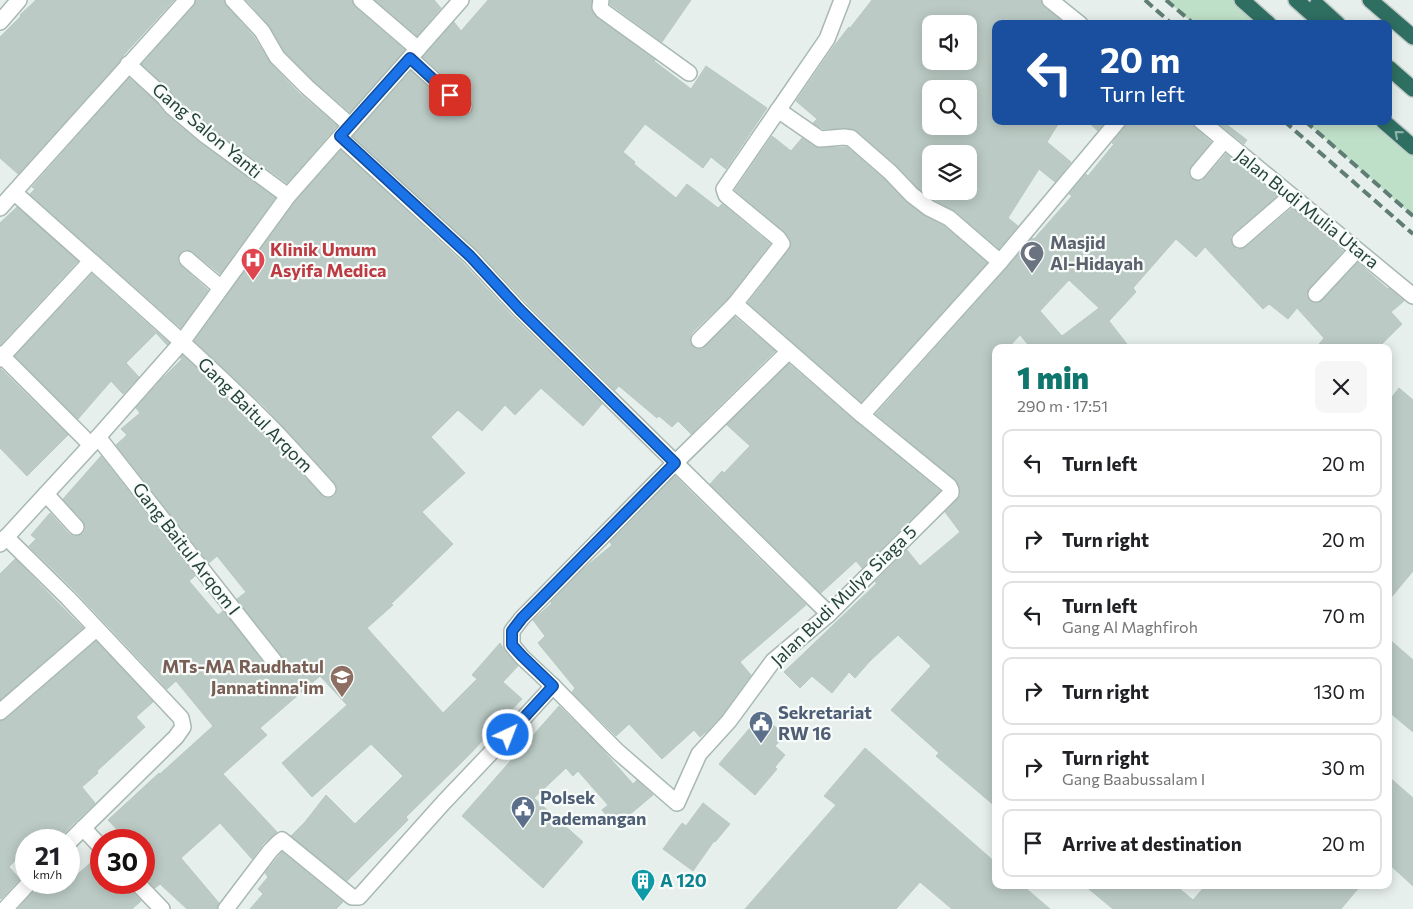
<!DOCTYPE html>
<html lang="en">
<head>
<meta charset="utf-8">
<style>
	:root { --surface:#fff; --page:#f6f6f6; --text:#202124; --muted:#757577; --line:#e0e0e0; --accent:#0f766e }
	body { margin:0; font-family:Commissioner,sans-serif; background:var(--page); color:var(--text); height:100vh; display:flex; flex-direction:column; font-size:19px; white-space:nowrap }
	* { box-sizing:border-box; margin:0 }
	p { font-size:16px; color:var(--muted) }
	.icon { flex:none; width:28px; height:28px; fill:none; stroke:currentColor; stroke-width:2; stroke-linecap:round; stroke-linejoin:round }
	.map { position:relative; flex:1; overflow:hidden }
	.sheet { position:absolute; left:992px; top:344px; width:400px; height:545px; display:flex; flex-direction:column; background:var(--surface); border-radius:10px; box-shadow:0 2px 12px #0003 }
	.sheet>* { flex:none }
	.guide { position:absolute; left:992px; top:20px; width:400px; height:105px; border-radius:10px; box-shadow:0 2px 12px #0003; background:#1a4fa0; color:#fff; overflow:hidden }
	.controls { position:absolute; left:922px; top:15px; display:grid; gap:10px }
	.controls a { display:grid; place-items:center; width:55px; height:55px; border-radius:10px; background:var(--surface); box-shadow:0 2px 12px #0003; font-size:25px }
	.speed { position:absolute; left:15px; top:829px; display:flex; gap:10px; font-size:25px; font-weight:700; text-align:center }
	.speed>* { display:grid; place-content:center; width:65px; height:65px; border-radius:50%; background:var(--surface); box-shadow:0 2px 12px #0003; line-height:1 }
	.speed small { font-size:12px; font-weight:400 }
	.speed .limit { border:8px solid #d22; background:#fff; color:#111 }
	.pin { position:absolute; display:grid; place-items:center; width:42px; height:42px; color:#fff; margin:-21px; border-radius:10px; box-shadow:0 2px 8px #0006 }
	.me { position:absolute; width:55px; margin:-28px; rotate:43deg; stroke-linejoin:round; filter:drop-shadow(0 0 4px #0008) }
	.turn { display:flex; align-items:center; gap:18px; height:105px; padding:0 25px; font-size:22px }
	.turn .icon { width:65px; height:65px; stroke-width:2.5 }
	.turn b { display:block; font-size:35px; line-height:42px }
	.round { display:grid; place-items:center; flex:none; width:52px; height:52px; border-radius:10px; background:var(--page) }
	.head { display:flex; align-items:center; justify-content:space-between; height:85px; padding:0 25px }
	h1 { font-size:30px; font-weight:800; line-height:38px; color:var(--accent) }
	ul { padding:0; list-style:none }
	li { display:flex; align-items:center; gap:15px; height:68px; margin:0 10px 8px; padding:0 15px; border:2px solid var(--line); border-radius:10px }
	li div { flex:1 }
	li b { display:block; font-size:19px }
	li em { font-style:normal }
	.map>svg:first-child { display:block }
</style>
</head>
<body>
<div class="map">
<svg width="1413" height="909" viewBox="0 0 1413 909">
	<rect width="100%" height="100%" fill="#e6efeb"/>
	<g fill="#bfe0c8">
		<path d="M1166,0H1242L1269,24H1194Z"/>
		<path d="M1305,121H1383L1413,147V216Z"/>
	</g>
	<g fill="#bbcac4" stroke="#b8c9c2" fill-rule="evenodd">
		<path d="M36,0H174L121,58L119,62L18,174L0,158V37L21,16L20,15Z"/>
		<path d="M196,0H224L226,6L254,37L270,63L300,94L337,126L287,183L211,128L179,100L170,90L142,64L194,6Z"/>
		<path d="M246,0H352L355,7L405,50L350,112L313,80L284,51L269,25Z"/>
		<path d="M375,0H434L441,8L417,36Z"/>
		<path d="M488,0H592L591,6L592,12L597,18L655,60L654,61L691,89L706,66L767,108L726,169L711,157L703,168L645,124L623,152L635,162L634,164L676,198L687,184L718,208L722,204L770,244L728,298L692,333L690,337V342L693,347L697,349H702L735,317L775,351L691,434L678,421L672,427L659,416L657,418L619,386L615,390L527,303L476,249L353,136L411,71L458,114L462,116H466L471,114L473,108V105L471,100L423,57L454,22L461,31Z"/>
		<path d="M610,0H691L662,42L610,4Z"/>
		<path d="M872,0H1041L1044,7L1065,24H996V121H1060L1047,142L1071,162L1055,182L1039,169L1008,218L1018,226L999,249L955,211L934,200L918,188L896,165L857,131L845,128L823,129L813,123L817,119L796,101L834,46L849,27L850,28ZM931,24H969V61H931ZM931,89H969V126H931ZM931,154H969V191H931Z"/>
		<path d="M129,78L157,103L166,114L199,142L275,198L220,274L193,252L188,250H184L180,253L178,258V262L181,266L208,290L181,328L30,194L35,189L32,187Z"/>
		<path d="M1087,121H1106L1098,131Z"/>
		<path d="M1127,121H1192L1195,128L1211,142L1191,166L1189,170V175L1192,179L1197,181H1202L1205,178L1226,154L1277,196L1234,233L1231,236V241L1233,246L1236,249H1241L1246,247L1292,208L1343,251L1309,288L1307,292V296L1309,300L1314,303H1318L1322,301L1358,263L1388,289L1389,288L1404,301L1391,312L1402,324L1378,348H1316L1324,338L1297,308L1288,319L1269,304L1263,309L1205,247L1196,257L1176,239L1133,288L1136,292L1109,321L1130,348H1031L1020,335L1008,348H996V807L936,756L939,753L891,710L931,666L898,635L870,661L855,678L849,672L832,693L812,676L800,688L784,672L877,583L875,582L907,550L920,566L960,532L945,512L960,496V490L957,481L876,414L1007,268L1032,238L1034,239L1072,196L1069,194L1086,174L1088,176L1114,144L1112,143L1125,127ZM1069,280L1099,308L1062,336L1040,311Z"/>
		<path d="M1216,121H1222L1247,140L1244,144Z"/>
		<path d="M772,136L791,151L802,138L815,147L820,148L847,147L884,179L906,202L925,216L944,226L987,263L861,402L748,303L789,250L791,245L790,239L784,231L735,190Z"/>
		<path d="M341,150L463,263L513,317L602,404L583,426L541,388L515,415L505,405L482,431L458,410L431,437L465,473L422,512L453,544L391,604L393,605L367,628L443,713L477,679L472,675L500,643L505,651L518,666L503,682L522,699L467,757L406,817L408,820L347,881L291,836L305,822L326,795L355,824L403,776L371,744L312,797L282,763L347,705L320,676L260,728L267,735L223,774L277,832L263,844L252,859L220,823L181,858L219,903L217,909H187L160,884L155,888L144,877V869L149,865L144,859V840H127L108,820L159,773L160,774L213,726L176,681L167,689L75,591L29,546L36,539L31,535L50,513L69,534L73,536H78L83,534L85,530V526L83,521L63,499L101,456L195,576L189,581L218,615L223,611L267,667L271,670H275L280,668L283,664V660L281,655L237,599L246,592L217,556L209,563L116,445L127,435L121,429L140,413L136,408L161,380L182,359L180,358L183,355L261,430L321,495L325,498H330L335,496L337,491V487L335,483L301,445L265,407L194,341L295,202Z"/>
		<path d="M17,207L78,261L0,345V223Z"/>
		<path d="M92,274L169,343L167,345L156,333L126,363L139,377L123,394L111,381L78,419L15,356Z"/>
		<path d="M789,364L856,422L940,491L862,568L856,561L821,593L710,484L722,471L724,473L750,446L727,425Z"/>
		<path d="M0,368L68,435L27,476L0,448Z"/>
		<path d="M1399,388L1413,400V571L1389,600V401Z"/>
		<path d="M675,476L806,605L740,662L751,675L722,715L707,731L700,737L694,730L662,759L629,724L616,736L572,692L575,688L538,643L545,636L533,620L552,603L551,602L583,569L612,545L610,542Z"/>
		<path d="M15,559L83,628L0,700V574Z"/>
		<path d="M1389,639L1413,660V732L1389,712Z"/>
		<path d="M96,641L153,702L136,717L145,727L97,771L98,773L82,787L95,803L62,835L60,840H26V849L9,867L20,879L1,899L0,898V721L6,719Z"/>
		<path d="M559,706L602,749L633,784L637,780L653,795L616,826L602,810L608,805L578,771L573,776L566,768L534,798L583,842L543,888L462,816Z"/>
		<path d="M761,715L785,735L775,746L785,755L775,767L777,769L755,795L719,764Z"/>
		<path d="M865,748L996,863V885H1022L1050,909H952L920,882L896,909H745L836,805L824,796Z"/>
		<path d="M1389,777L1413,798V886L1389,864Z"/>
		<path d="M703,803L730,824L715,842L714,841L693,871L663,849L682,823L686,826Z"/>
		<path d="M282,852L343,902L336,909H250L263,894L258,889L268,877L265,873Z"/>
		<path d="M98,856H101V882H127L129,888L141,901L132,909H18L33,892L34,893L46,882H69Z"/>
		<path d="M1084,885H1175L1193,900L1206,885H1361L1341,909H1113Z"/>
	</g>
	<g fill="none" stroke-linecap="round" stroke-linejoin="round">
		<defs>
			<g id="street">
				<path d="M233,0L262,31L277,57L307,87L350,125"/>
				<path d="M361,0L418,49"/>
				<path d="M601,0L600,7L603,11L689,73"/>
				<path d="M1050,0L1080,24"/>
				<path d="M0,22L19,0"/>
				<path d="M410,58L464,107"/>
				<path d="M128,64L164,97L172,107L205,135L288,196"/>
				<path d="M778,110L820,139L844,137L851,138L890,172L912,195L929,208L949,218L1000,262"/>
				<path d="M1201,121L1413,296"/>
				<path d="M340,137L470,256L520,310L829,614"/>
				<path d="M1198,172L1224,141"/>
				<path d="M15,193C96,266 180,337 258,414C283,438 305,464 328,489"/>
				<path d="M0,208L187,0"/>
				<path d="M1240,240L1291,196"/>
				<path d="M187,259L221,288"/>
				<path d="M1316,294L1357,250"/>
				<path d="M699,340L735,304"/>
				<path d="M789,351L675,463L522,618L512,631V645L522,657L553,686L617,751L677,803L699,754L729,721L773,661L829,614L951,493V490L949,486L862,415L742,310L735,304L782,244L778,238L726,195L724,189L827,39L842,0"/>
				<path d="M0,354L91,445"/>
				<path d="M0,359L91,261"/>
				<path d="M862,415L1000,262L1118,121"/>
				<path d="M98,437L274,661"/>
				<path d="M46,494L76,527"/>
				<path d="M6,537L68,598L181,718L183,727L176,737L69,842"/>
				<path d="M0,544L91,445L182,342L288,196L461,0"/>
				<path d="M0,712L96,629"/>
				<path d="M83,828L101,847"/>
				<path d="M136,882L162,909"/>
				<path d="M5,909L30,882"/>
				<path d="M226,909L270,851L279,842L282,840L352,897H359L444,802L521,721L553,686"/>
			</g>
			<g id="highway">
				<path d="M1242,0L1269,24"/>
				<path d="M1296,0L1323,24"/>
				<path d="M1370,0L1413,37"/>
				<path d="M1317,5L1338,24"/>
				<path d="M1389,68L1413,89"/>
				<path d="M1383,121L1413,147"/>
			</g>
		</defs>
		<use href="#street" stroke="#a8b8b2" stroke-width="18"/>
		<use href="#highway" stroke="#c2cac8" stroke-width="18"/>
		<use href="#street" stroke="#fff" stroke-width="15"/>
		<use href="#highway" stroke="#2f6f62" stroke-width="15"/>
		<g stroke="#5f7d75" stroke-width="4" stroke-dasharray="10 5" stroke-linecap="butt">
			<path d="M1145,0L1172,24"/>
			<path d="M1166,0L1194,24"/>
			<path d="M1284,121L1413,234"/>
			<path d="M1305,121L1413,216"/>
		</g>
	</g>
	<defs><path id="oneway-chevron" d="M-2-3.5L2.5 0L-2 3.5" fill="none" stroke-width="1.6" stroke-linecap="round" stroke-linejoin="round" transform="scale(1.25)"/></defs>
	<use stroke="#93b5ae" href="#oneway-chevron" transform="translate(1398 134) rotate(-139)"/>
	<g fill="none" stroke-linecap="round" stroke-linejoin="round">
		<defs>
			<path id="route" d="M450,95L410,58L340,136L470,256L520,310L675,463L522,618L512,631V645L522,656L553,686L508,735"/>
		</defs>
		<use href="#route" stroke="#114b97" stroke-width="12"/>
		<use href="#route" stroke="#1a73e8" stroke-width="9"/>
	</g>
	<defs>
		<symbol id="mosque-pin" viewBox="-11 -11 22 30"><path d="M0 17L-7.5 6A9.5 9.5 0 1 1 7.5 6Z" fill="#6b7280" stroke="#f7fbf9"/><path d="M3.5-4.9A6 6 0 1 0 3.5 4.9A5 5 0 1 1 3.5-4.9Z" fill="#fff"/></symbol>
		<symbol id="hospital-pin" viewBox="-11 -11 22 30"><path d="M0 17L-7.5 6A9.5 9.5 0 1 1 7.5 6Z" fill="#e0444e" stroke="#f7fbf9"/><path d="M-5-5h3v3.5h4V-5h3V5h-3V1.5h-4V5h-3Z" fill="#fff"/></symbol>
		<symbol id="school-pin" viewBox="-11 -11 22 30"><path d="M0 17L-7.5 6A9.5 9.5 0 1 1 7.5 6Z" fill="#8d6e63" stroke="#f7fbf9"/><path d="M0-5L7-2L0 1L-7-2ZM-4 1L0 2.5L4 1V4Q0 6-4 4Z" fill="#fff"/></symbol>
		<symbol id="civic-pin" viewBox="-11 -11 22 30"><path d="M0 17L-7.5 6A9.5 9.5 0 1 1 7.5 6Z" fill="#5c6f8a" stroke="#f7fbf9"/><path d="M-.6-6.5H3V-4.5H.6V-3L4-1V1h2V6H-6V1h2V-1L-.6-3ZM-1.2 2.5V6h2.4V2.5Z" fill="#fff"/></symbol>
		<symbol id="building-pin" viewBox="-11 -11 22 30"><path d="M0 17L-7.5 6A9.5 9.5 0 1 1 7.5 6Z" fill="#0f9aa8" stroke="#f7fbf9"/><path d="M-4-6H4V6H1V3H-1V6H-4ZM-2.5-4.3h1.7v1.8h-1.7ZM.8-4.3h1.7v1.8H.8ZM-2.5-1h1.7V.8h-1.7ZM.8-1h1.7V.8H.8Z" fill="#fff"/></symbol>
	</defs>
	<g fill-rule="evenodd">
		<use href="#mosque-pin" x="1018" y="239" width="28" height="38"/>
		<use href="#hospital-pin" x="239" y="246" width="28" height="38"/>
		<use href="#school-pin" x="328" y="663" width="28" height="38"/>
		<use href="#civic-pin" x="747" y="709" width="28" height="38"/>
		<use href="#civic-pin" x="509" y="794" width="28" height="38"/>
		<use href="#building-pin" x="629" y="867" width="28" height="38"/>
	</g>
	<g text-anchor="middle" stroke-width="4.5" stroke-linejoin="round" paint-order="stroke">
		<g font-size="18" fill="#24423a" stroke="#f7fbf9">
			<text transform="translate(207 131) rotate(40)" y="6">Gang Salon Yanti</text>
			<text transform="translate(1307 209) rotate(39)" y="6">Jalan Budi Mulia Utara</text>
			<text transform="translate(255 415) rotate(45)" y="6">Gang Baitul Arqom</text>
			<text transform="translate(186 549) rotate(52)" y="6">Gang Baitul Arqom I</text>
			<text transform="translate(844 596) rotate(-44)" y="6">Jalan Budi Mulya Siaga 5</text>
		</g>
		<g font-size="18" font-weight="bold" fill="#5b616d" stroke="#f7fbf9" text-anchor="start">
			<text x="1050" y="249">Masjid<tspan x="1050" dy="21">Al-Hidayah</tspan></text>
		</g>
		<g font-size="18" font-weight="bold" fill="#be3a42" stroke="#f7fbf9" text-anchor="start">
			<text x="270" y="256">Klinik Umum<tspan x="270" dy="21">Asyifa Medica</tspan></text>
		</g>
		<g font-size="18" font-weight="bold" fill="#785e54" stroke="#f7fbf9" text-anchor="end">
			<text x="324" y="673">MTs-MA Raudhatul<tspan x="324" dy="21">Jannatinna'im</tspan></text>
		</g>
		<g font-size="18" font-weight="bold" fill="#4e5e75" stroke="#f7fbf9" text-anchor="start">
			<text x="778" y="719">Sekretariat<tspan x="778" dy="21">RW 16</tspan></text>
			<text x="540" y="804">Polsek<tspan x="540" dy="21">Pademangan</tspan></text>
		</g>
		<g font-size="18" font-weight="bold" fill="#0d838f" stroke="#f7fbf9" text-anchor="start">
			<text x="660" y="887">A 120</text>
		</g>
	</g>
</svg>
<div class="controls">
<a><svg class="icon" aria-label="sound" viewBox="0 0 24 24"><path d="M4 9h4l5-4v14l-5-4H4zM17 9q2 3 0 6"/></svg></a>
<a><svg class="icon" aria-label="search" viewBox="0 0 24 24"><circle cx="10" cy="10" r="6"/><path d="M15 15l6 6"/></svg></a>
<a><svg class="icon" aria-label="layers" viewBox="0 0 24 24"><path d="M12 4l9 5-9 5-9-5zM3 14l9 5 9-5"/></svg></a>
</div>
<div class="speed"><div>21<small>km/h</small></div><div class="limit">30</div></div>
<div class="pin" style="left:450px;top:95px;background:#d93025"><svg class="icon" aria-label="arrive" viewBox="0 0 24 24"><path d="M6 21V4h12l-3 4 3 4H6"/></svg></div>
<svg class="me" style="left:508px;top:735px" viewBox="-20 -20 40 40"><circle r="17" fill="#1a73e8" stroke="#fff" stroke-width="3"/><path d="M0-11L8 9 0 5-8 9z" fill="#fff"/></svg>
<div class="guide">
<div class="turn"><svg class="icon" aria-label="left" viewBox="0 0 24 24"><path d="M17 20v-9H6M10 6l-5 5 5 5"/></svg><div><b>20 m</b>Turn left</div></div>
</div>
<section class="sheet">
<div class="head"><div><h1>1 min</h1><p>290 m · 17:51</p></div><a class="round"><svg class="icon" aria-label="close" viewBox="0 0 24 24"><path d="M6 6l12 12M18 6L6 18"/></svg></a></div>
<ul>
<li><svg class="icon" aria-label="left" viewBox="0 0 24 24"><path d="M17 20v-9H6M10 6l-5 5 5 5"/></svg><div><b>Turn left</b></div><em>20 m</em></li>
<li><svg class="icon" aria-label="right" viewBox="0 0 24 24"><path d="M7 20v-9h11M14 6l5 5-5 5"/></svg><div><b>Turn right</b></div><em>20 m</em></li>
<li><svg class="icon" aria-label="left" viewBox="0 0 24 24"><path d="M17 20v-9H6M10 6l-5 5 5 5"/></svg><div><b>Turn left</b><p>Gang Al Maghfiroh</p></div><em>70 m</em></li>
<li><svg class="icon" aria-label="right" viewBox="0 0 24 24"><path d="M7 20v-9h11M14 6l5 5-5 5"/></svg><div><b>Turn right</b></div><em>130 m</em></li>
<li><svg class="icon" aria-label="right" viewBox="0 0 24 24"><path d="M7 20v-9h11M14 6l5 5-5 5"/></svg><div><b>Turn right</b><p>Gang Baabussalam I</p></div><em>30 m</em></li>
<li><svg class="icon" aria-label="arrive" viewBox="0 0 24 24"><path d="M6 21V4h12l-3 4 3 4H6"/></svg><div><b>Arrive at destination</b></div><em>20 m</em></li>
</ul>
</section>
</div>
</body>
</html>
